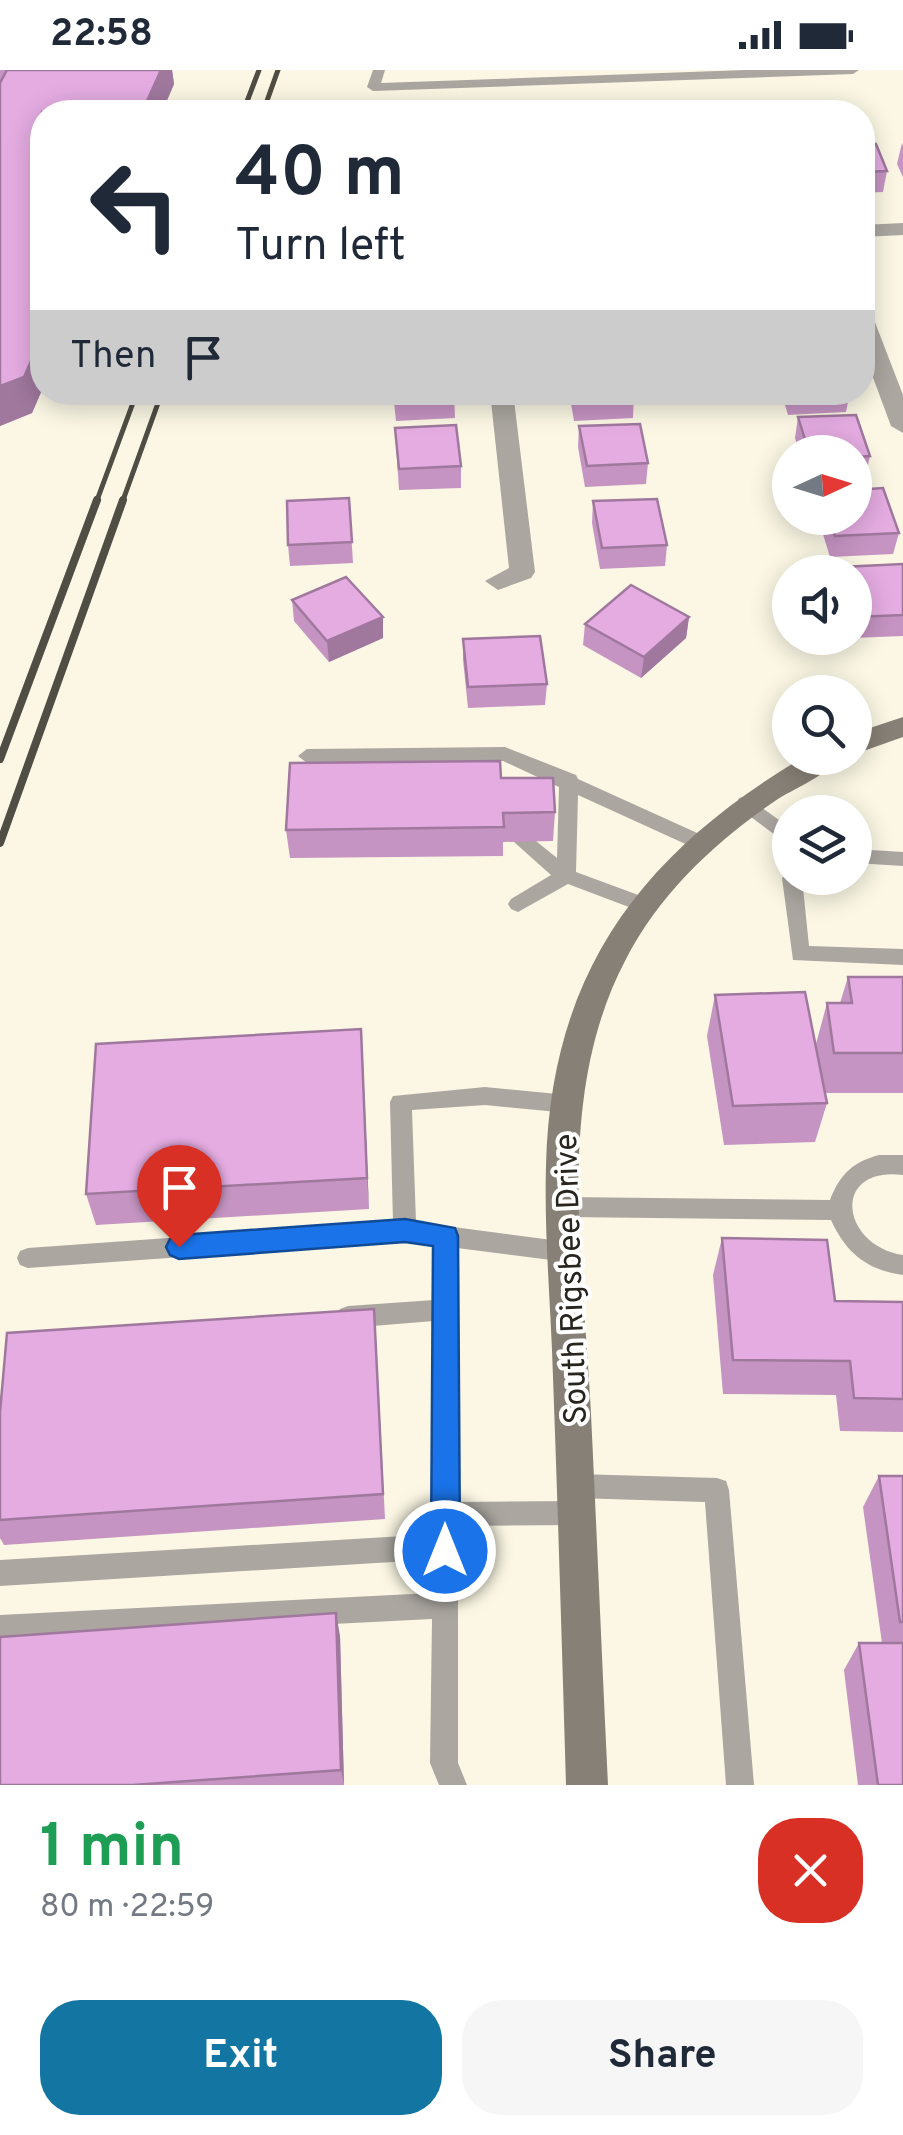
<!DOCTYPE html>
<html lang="en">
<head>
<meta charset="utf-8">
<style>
	:root { --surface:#fff; --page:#f6f6f7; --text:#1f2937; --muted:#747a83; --accent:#1275a2 }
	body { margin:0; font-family:Overpass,sans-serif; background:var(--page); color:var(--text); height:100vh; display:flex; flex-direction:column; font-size:38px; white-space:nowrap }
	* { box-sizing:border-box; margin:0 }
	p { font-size:32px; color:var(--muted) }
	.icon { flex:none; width:55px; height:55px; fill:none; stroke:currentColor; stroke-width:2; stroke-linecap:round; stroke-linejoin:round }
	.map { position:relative; height:1715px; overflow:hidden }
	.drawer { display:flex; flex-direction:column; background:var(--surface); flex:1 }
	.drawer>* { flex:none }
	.banner { position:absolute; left:30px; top:30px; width:845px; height:305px; border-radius:40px; box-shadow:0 5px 25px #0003; background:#fff; color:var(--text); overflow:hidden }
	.needle { width:65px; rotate:86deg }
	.controls { position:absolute; left:772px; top:365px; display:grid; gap:20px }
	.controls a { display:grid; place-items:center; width:100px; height:100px; border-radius:50%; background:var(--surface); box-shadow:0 5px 25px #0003; font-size:50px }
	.pin { position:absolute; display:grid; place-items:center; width:85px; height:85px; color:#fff; margin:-102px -42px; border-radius:50% 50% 50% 0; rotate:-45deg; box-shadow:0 0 10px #0007 }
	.pin .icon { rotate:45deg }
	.me { position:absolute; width:110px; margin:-55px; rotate:0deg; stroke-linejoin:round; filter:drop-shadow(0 0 8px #0008) }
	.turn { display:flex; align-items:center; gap:35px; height:210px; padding:0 40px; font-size:45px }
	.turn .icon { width:130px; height:130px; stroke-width:2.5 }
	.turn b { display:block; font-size:70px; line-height:85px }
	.then { display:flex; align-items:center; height:95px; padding:0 40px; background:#0003; gap:20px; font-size:38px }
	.round { display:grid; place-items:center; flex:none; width:105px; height:105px; border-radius:40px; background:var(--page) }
	.head { display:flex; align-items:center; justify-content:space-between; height:170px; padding:0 40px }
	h1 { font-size:60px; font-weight:700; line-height:75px; color:#1e9e55 }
	.action { display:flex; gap:20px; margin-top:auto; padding:20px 40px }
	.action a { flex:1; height:115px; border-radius:40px; background:var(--accent); color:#fff; font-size:40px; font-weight:700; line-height:115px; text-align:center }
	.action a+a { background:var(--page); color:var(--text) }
	.status { display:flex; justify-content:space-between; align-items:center; height:70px; padding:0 50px; background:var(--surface); direction:ltr }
	.status svg { height:28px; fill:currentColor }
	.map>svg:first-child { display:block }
</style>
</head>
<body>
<div class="status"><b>22:58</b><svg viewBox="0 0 49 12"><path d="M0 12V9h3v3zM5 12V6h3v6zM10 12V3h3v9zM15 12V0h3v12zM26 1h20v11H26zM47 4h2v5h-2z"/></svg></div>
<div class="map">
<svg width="903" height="1715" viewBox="0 0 903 1715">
	<rect width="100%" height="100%" fill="#fbf7e4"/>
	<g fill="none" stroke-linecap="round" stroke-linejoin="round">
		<g fill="#aba6a0" fill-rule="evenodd">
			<path d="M373,0H385L381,13L746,0H859L853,4L373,21L367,17Z"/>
			<path d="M505,677L576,705L578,709L706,767L709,772L706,777H692L578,725L576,802L649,829L652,834L649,839L642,842L568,814L518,842L511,839L508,834L511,829L551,805L514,772L517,767H531L557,788L559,717L503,691L307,693L298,686L307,679Z"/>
			<path d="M746,726L790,758V776L739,738L737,733L739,728Z"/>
			<path d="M855,779L903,782V796L855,793Z"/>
			<path d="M790,801V808H802L809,876L903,879V895L793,890L782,808Z"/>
			<path d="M485,1017L568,1025L576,1028L579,1034L576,1040L568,1043L485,1035L412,1040L416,1152L567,1172L575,1175L578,1182L575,1189L567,1192L457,1178L458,1432L576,1431L585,1434L589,1443L585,1452L576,1455L458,1456V1693L467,1715H439L430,1693L432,1549L0,1571V1545L432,1523L433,1473L409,1491L0,1516V1490L404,1466L433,1439L434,1251L348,1258L340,1255L336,1247L340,1239L348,1236L434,1230L435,1175L405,1171L28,1198L20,1195L17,1188L20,1181L28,1178L393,1152L390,1032L393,1026Z"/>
			<path d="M879,1085H903V1105C831,1096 840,1175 903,1185V1205C867,1200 846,1183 831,1150L565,1147L557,1144L554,1137L557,1130L565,1127L830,1130C840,1104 853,1092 879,1085Z"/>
			<path d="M576,1404L717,1408L726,1411L729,1420L754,1715H726L705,1432L576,1428L567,1425L564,1416L567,1407Z"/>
		</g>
		<g fill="#aba6a0" fill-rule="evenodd">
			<path d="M903,153V165L862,167V155Z"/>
			<path d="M862,240L873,247L903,325V363L891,356L862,278Z"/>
			<path d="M490,322H513L535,502L531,508L498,520L485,511L509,498Z"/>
		</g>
		<g fill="#878076" fill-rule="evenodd">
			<path d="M903,647V667L855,684V663Z"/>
			<path d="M802,688H837C826,707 794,718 775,731C715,772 660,823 626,889C553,1027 584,1195 591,1344C597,1468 602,1591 608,1715H566C562,1579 558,1443 553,1307C551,1236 544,1166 546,1095C551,902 641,784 802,688Z"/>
		</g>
		<g stroke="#4f4d44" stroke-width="5">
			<path d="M243,42L259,0"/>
			<path d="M263,42L278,0"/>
			<path d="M96,433L137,322"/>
			<path d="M122,433L162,322"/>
		</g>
		<g stroke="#4f4d44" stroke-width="8">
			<path d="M0,689L97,430"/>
			<path d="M0,773L123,430"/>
		</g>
	</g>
	<g fill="#c594c2">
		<path d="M0,0H172L174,14L162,42H42V320L32,343L0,356Z"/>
		<path d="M902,73L903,76V107L897,94Z"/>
		<path d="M862,74L887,101L883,122L862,123Z"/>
		<path d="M393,322H454L455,348L396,351Z"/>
		<path d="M569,322H634L633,348L574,351Z"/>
		<path d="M781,322H850L846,342L788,345Z"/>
		<path d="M798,347L870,386L865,408H855V382H799L795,368Z"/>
		<path d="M579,356L648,393L646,414L585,417L578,377Z"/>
		<path d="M395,358L461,396V418L399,420Z"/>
		<path d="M349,428L353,493L290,496L288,475Z"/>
		<path d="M593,431L667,475L665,496L600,499L592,453Z"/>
		<path d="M818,448H855L899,463L893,484L830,487Z"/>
		<path d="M903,494V566L852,568H855V502H840L842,497Z"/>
		<path d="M292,530L383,547V568L329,592L294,551Z"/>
		<path d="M689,547L686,568L641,608L583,575L585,554Z"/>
		<path d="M463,569L547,614L545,635L468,638L463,590Z"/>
		<path d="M501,708L555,742L553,771L503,772V786L290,788L286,760Z"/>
		<path d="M848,907H903V1023H825L827,1033L815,1072L724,1075L707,966L715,925L816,974L827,933H840Z"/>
		<path d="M361,959L369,1139L96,1155L86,1124Z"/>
		<path d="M722,1168L835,1231L903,1232V1362L840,1361L836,1325L723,1324L713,1205Z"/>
		<path d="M376,1268L385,1449L4,1475L0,1468V1342Z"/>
		<path d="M879,1406H903V1715H858L844,1600L859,1573H882L863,1437Z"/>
		<path d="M340,1566L344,1715H0Z"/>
	</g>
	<g fill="#a0789e">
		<path d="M161,0H172L174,14L162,42H142Z"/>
		<path d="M42,266V320L32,343L0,356V316Z"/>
		<path d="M383,547V568L329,592L327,571Z"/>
		<path d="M689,547L686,568L641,608L644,587Z"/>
		<path d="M361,959L363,992L369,1139L367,1108Z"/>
		<path d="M336,1543L340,1566L344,1715L341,1700Z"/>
	</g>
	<g fill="#e5ace2" stroke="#a0789e" stroke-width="2.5">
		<path d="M7,0H161L142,42H42V266L24,307L0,316V13Z"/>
		<path d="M862,74H876L887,101L862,102Z"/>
		<path d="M395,322H454L455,327L395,330Z"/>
		<path d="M574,322H634L635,327L576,330Z"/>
		<path d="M856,345L870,386L855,387V382H809L798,347Z"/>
		<path d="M640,354L648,393L587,396L579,356Z"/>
		<path d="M456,355L461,396L399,399L395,358Z"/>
		<path d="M883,418L899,463L835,466L829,448H855V420Z"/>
		<path d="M349,428L352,472L288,475L287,431Z"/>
		<path d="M657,429L667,475L602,478L593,431Z"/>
		<path d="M903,494V545L857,547L855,540V502H843L842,497Z"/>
		<path d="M346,507L383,547L327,571L292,530Z"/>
		<path d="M631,515L689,547L644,587L585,554Z"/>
		<path d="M540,566L547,614L468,617L463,569Z"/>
		<path d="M500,691L501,708H553L555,742L503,743L504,757L286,760L290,693Z"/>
		<path d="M848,907H903V983H834L827,933H852Z"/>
		<path d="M805,922L827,1033L733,1036L715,925Z"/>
		<path d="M361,959L367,1108L86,1124L96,974Z"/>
		<path d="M722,1168L827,1170L835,1231L903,1232V1329L854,1328L850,1291L733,1290Z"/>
		<path d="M374,1239L383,1424L0,1450V1342L7,1263Z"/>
		<path d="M879,1406H903V1552H900Z"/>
		<path d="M336,1543L341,1700L133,1715H0V1567Z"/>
		<path d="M859,1573H903V1715H878Z"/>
	</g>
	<path fill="#1a73e8" stroke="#114b97" stroke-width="2.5" d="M405,1149L455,1158L458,1166L460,1481L455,1491L445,1495L435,1491L431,1481L433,1176L405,1172L179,1189L170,1185L166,1177L170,1169L179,1165Z"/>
	<g text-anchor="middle" stroke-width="8" stroke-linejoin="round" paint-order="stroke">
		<g font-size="32" fill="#27251e" stroke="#fff">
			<text transform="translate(570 1209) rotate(-92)" y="11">South Rigsbee Drive</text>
		</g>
	</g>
</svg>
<div class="controls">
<a><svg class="needle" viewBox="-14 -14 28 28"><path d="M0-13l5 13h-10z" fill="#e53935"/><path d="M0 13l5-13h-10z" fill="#747a83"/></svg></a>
<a><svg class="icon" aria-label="sound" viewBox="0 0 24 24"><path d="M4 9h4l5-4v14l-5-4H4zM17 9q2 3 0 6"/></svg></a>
<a><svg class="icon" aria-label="search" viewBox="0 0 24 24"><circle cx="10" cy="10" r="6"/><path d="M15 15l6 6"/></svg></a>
<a><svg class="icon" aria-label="layers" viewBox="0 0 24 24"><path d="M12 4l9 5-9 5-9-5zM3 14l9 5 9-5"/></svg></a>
</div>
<div class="pin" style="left:179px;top:1177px;background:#d93025"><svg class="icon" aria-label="arrive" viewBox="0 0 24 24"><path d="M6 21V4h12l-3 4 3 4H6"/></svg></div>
<svg class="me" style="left:445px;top:1481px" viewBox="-20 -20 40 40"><circle r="17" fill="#1a73e8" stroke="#fff" stroke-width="3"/><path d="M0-11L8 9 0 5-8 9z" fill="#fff"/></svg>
<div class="banner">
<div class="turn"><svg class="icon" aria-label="left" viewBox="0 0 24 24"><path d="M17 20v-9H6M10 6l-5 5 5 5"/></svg><div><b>40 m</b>Turn left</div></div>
<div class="then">Then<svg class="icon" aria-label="arrive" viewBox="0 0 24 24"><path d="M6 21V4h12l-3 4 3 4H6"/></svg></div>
</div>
</div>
<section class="drawer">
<div class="head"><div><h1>1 min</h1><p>80 m · 22:59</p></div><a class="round" style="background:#d93025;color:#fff"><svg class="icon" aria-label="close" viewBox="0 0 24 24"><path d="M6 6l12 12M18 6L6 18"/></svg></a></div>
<div class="action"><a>Exit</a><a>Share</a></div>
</section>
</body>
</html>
